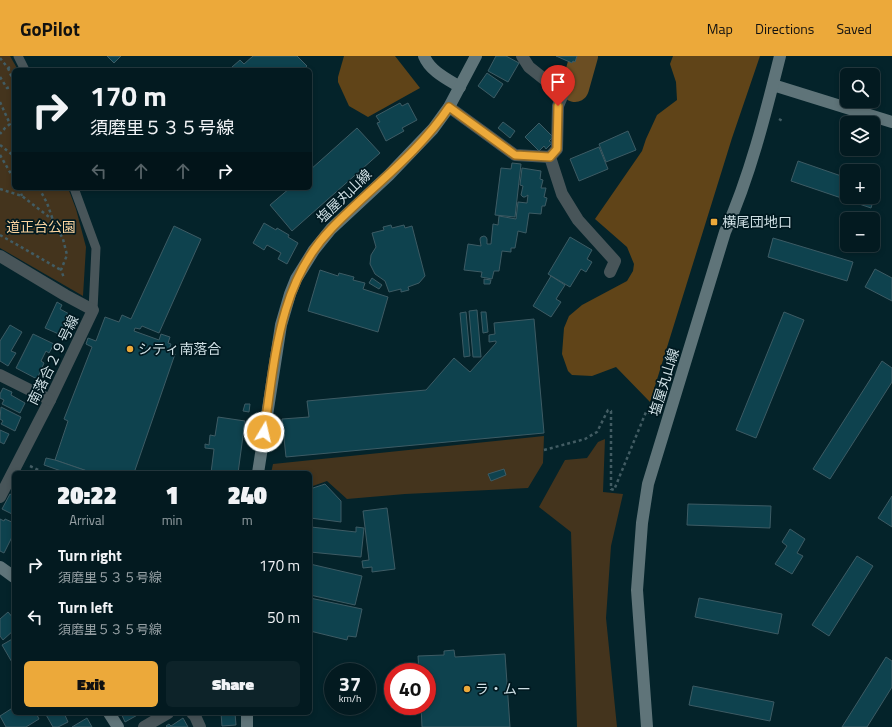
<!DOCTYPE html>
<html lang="en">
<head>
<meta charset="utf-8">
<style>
	:root { --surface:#031a20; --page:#0d2329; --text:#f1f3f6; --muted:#97a1a5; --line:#24383e; --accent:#eca93a }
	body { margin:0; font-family:"Titillium Web","Noto Sans JP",sans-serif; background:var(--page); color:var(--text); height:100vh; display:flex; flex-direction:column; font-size:15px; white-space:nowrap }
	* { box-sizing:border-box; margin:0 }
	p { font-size:13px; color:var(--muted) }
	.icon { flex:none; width:22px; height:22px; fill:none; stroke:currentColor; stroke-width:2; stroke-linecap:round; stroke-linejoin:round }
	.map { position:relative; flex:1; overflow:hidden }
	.details { position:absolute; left:12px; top:415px; width:300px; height:244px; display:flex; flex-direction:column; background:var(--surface); border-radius:6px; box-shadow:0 2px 6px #0003,0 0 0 1px var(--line) }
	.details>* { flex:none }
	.guide { position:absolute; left:12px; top:12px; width:300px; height:122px; border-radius:6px; box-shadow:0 2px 6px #0003,0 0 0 1px var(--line); background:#031a20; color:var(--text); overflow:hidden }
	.tools { position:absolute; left:840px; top:12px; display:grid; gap:8px }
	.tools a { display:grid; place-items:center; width:40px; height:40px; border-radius:6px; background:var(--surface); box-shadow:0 2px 6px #0003,0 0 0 1px var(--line); font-size:20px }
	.speed { position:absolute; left:324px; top:607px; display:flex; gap:8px; font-size:20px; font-weight:700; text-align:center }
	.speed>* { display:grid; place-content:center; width:52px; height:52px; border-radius:50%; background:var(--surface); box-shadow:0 2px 6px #0003,0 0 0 1px var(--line); line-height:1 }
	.speed small { font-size:10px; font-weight:400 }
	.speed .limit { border:6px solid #d22; background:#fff; color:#111 }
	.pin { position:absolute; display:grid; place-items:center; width:34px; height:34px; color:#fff; margin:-41px -17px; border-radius:50% 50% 50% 0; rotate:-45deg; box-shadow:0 0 4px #0007 }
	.pin .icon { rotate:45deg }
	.me { position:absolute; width:44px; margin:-22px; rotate:9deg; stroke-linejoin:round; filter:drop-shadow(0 0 3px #0008) }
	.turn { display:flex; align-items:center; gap:14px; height:84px; padding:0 12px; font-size:18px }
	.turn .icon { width:52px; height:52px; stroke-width:2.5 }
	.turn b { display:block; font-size:28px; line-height:34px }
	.lanes { display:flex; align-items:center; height:38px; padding:0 12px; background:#0003; justify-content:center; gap:20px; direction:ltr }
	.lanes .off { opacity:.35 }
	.eta { display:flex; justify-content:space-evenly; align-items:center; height:68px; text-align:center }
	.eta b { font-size:24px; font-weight:800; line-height:28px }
	.button { display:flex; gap:8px; margin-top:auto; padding:8px 12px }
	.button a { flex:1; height:46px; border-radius:6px; background:var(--accent); color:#111; font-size:16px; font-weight:800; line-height:46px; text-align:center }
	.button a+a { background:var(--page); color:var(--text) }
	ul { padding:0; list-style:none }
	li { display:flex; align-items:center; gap:12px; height:52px; padding:0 12px }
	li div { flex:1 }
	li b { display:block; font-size:15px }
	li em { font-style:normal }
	header { display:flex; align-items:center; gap:24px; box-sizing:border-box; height:56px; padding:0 20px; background:var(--accent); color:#111 }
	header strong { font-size:19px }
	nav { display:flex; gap:22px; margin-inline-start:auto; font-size:14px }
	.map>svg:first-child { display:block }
</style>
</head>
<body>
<header>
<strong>GoPilot</strong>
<nav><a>Map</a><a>Directions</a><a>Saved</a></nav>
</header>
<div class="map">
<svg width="892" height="671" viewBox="0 0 892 671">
	<rect width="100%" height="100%" fill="#04232a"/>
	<g fill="#44341d">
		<path d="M0,0H10L18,14H14V132H68L76,153L86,191L83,240L0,192Z"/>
		<path d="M544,380L543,407L528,432L405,438L347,443L327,425L310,431V417H271L273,408Z"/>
		<path d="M605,383L603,436L623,438L611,490L606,562L617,671H577L571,476L539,451L565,404L587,402L598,386Z"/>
	</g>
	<g fill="#604418">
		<path d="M344,0H395L420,32L368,61L349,50L338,26V21Z"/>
		<path d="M673,0H760L732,82L650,346L616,311L592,320L572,319L568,315L562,298L564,272L569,260L582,249L627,225L633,215L634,208L627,191L595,163L642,95L646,83L657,59L677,44L676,26L670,8Z"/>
	</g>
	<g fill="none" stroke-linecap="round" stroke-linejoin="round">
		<path stroke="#6b4e23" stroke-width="28" d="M575,32L584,0"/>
	</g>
	<g fill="#0e424e" stroke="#3d5b64">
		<path d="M107,0H121L114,7Z"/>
		<path d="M253,0H297L307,10L303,14H234L232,11L240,4L244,8Z"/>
		<path d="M496,0H506L519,7L508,26L488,15Z"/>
		<path d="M556,0H577L575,6L573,5L572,7Z"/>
		<path d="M487,17L503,28L494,42L478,30Z"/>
		<path d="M400,47L402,50L408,47L417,64L402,72L404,75L386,85L377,67L380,66L376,60Z"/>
		<path d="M503,66L515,75L510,82L498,72Z"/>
		<path d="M539,67L553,81L549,85L552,87L546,93L544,90L539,95L525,81Z"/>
		<path d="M357,72L380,97L292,175L270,149L290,132H310V114Z"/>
		<path d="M628,75L636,94L606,106L599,88Z"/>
		<path d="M599,91L608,113L579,125L570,103Z"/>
		<path d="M798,105L847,122V141H873V130L877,132L871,152L791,125Z"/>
		<path d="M512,107L521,108L515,161L495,159L501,112L511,113Z"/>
		<path d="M522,112L541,115L540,123L543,124L541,132H546L544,141L547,142L545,150H542L541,158L529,157L526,177L518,175L515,192H511V196L502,195L499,215H494L492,223L481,221L482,216L464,214L468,188L481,190L480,183L481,181L484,180L486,181L487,183V188H491L493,168L498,169L499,160L516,163L518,146L527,147L528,139L525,141H523L521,139L523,130L520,129Z"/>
		<path d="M264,167L276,174L277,172L289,179L288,181L298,187L287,208L278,203L281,197L267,189L264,194L253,187Z"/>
		<path d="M391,169L392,172L404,169L405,172L412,170L425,220L419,227L408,231L409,234L401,236V233L389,236L385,225L375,218L370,208L371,199L376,191L372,177L384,174L383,171Z"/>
		<path d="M174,170L201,183L159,277L142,270L140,273L135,272L134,275L159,284L161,278L170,281L168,287L171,288L168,296L175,298L134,417H93L55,404L68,365L64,363L92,291L86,288L88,282L96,285L105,261L119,266L122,259L131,263Z"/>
		<path d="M570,181L592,194L587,203L592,206L586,216L581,213L570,231L548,218Z"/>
		<path d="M773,182L853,206L847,225L768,201Z"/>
		<path d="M875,213L892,222V245L865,231Z"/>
		<path d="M320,214L338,220L339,217L354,221L353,224L365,227L363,233L388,241L378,276L308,255Z"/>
		<path d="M551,220L565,229L556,243L561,246L551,261L533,250Z"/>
		<path d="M372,222L382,229L379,233L369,227Z"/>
		<path d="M484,223L491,224L490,228H484Z"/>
		<path d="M57,246L62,249L60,253L71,259L61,279L45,272Z"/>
		<path d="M477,254L481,301H473L469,255Z"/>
		<path d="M466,256L470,300L464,301L460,257Z"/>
		<path d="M481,256H486L488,276L483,277Z"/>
		<path d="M784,256L804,264L756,382L736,374Z"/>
		<path d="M534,263L544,377L286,401L282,363L309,361L307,345L426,334L454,302L470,316L496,287V285L489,286V279L495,278L494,267Z"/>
		<path d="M10,269L22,276L11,295L16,297L8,310L0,305V285Z"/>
		<path d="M33,278L54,288L49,297L46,295L41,305L44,307L37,323L16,312Z"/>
		<path d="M882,305L892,312V326L830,423L813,413Z"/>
		<path d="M3,332L12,336L11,339L25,347L20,357L2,348L4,344L0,342V338Z"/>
		<path d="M245,348H250L249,356L243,355Z"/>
		<path d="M1,351L21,361L15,375L1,368L3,365L0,363Z"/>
		<path d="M218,361L245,365L238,417H211L214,393L205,392V388L209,389L210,379L215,380Z"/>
		<path d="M0,374L9,378L4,388L0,386Z"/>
		<path d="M46,402L55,404L93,417H67L44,409Z"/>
		<path d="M504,413L506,419L491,425L488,418Z"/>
		<path d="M325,428L341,445V466L310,462V433Z"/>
		<path d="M10,438L14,440V459L2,453Z"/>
		<path d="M892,440V471L878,462Z"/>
		<path d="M688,448L771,450L770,472L687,469Z"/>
		<path d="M387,452L395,513L372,516V511L363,512L362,505L369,504L363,455Z"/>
		<path d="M0,463L4,465L5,463L14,467V477L4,497L0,495Z"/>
		<path d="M311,471L356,476V471L364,472L361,501L310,496Z"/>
		<path d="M790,473L805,483L797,497L803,500L792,518L775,508L787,490L782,486Z"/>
		<path d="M857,500L873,510L829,580L812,569Z"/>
		<path d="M310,508L362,520L355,549L310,539Z"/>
		<path d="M310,542L362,553L356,581L348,580L347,584L310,575Z"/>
		<path d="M699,542L782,558L778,578L695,561Z"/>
		<path d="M8,556L14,563V574L3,584L0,580V563Z"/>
		<path d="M14,582V607L13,608L2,589Z"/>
		<path d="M454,594L455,601L505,598L510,671H422L421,650H427V616H419L418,600L444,599V595Z"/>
		<path d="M886,601L892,605V631L867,671H842Z"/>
		<path d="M693,630L774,646L770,665L689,649Z"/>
		<path d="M14,651V657H36L39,663L26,671H6L0,660Z"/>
		<path d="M45,657H64L68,666L58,671H53Z"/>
		<path d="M121,657H141L125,666Z"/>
		<path d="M221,657H235L236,669L222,670Z"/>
		<path d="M87,662L92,671H72Z"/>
		<path d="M183,662L188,671H167L166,670L169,668L171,670Z"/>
	</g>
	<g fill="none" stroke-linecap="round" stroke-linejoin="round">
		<g stroke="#425c63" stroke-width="2.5" stroke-dasharray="3 3" stroke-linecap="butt">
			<path d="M0,2L8,12L10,11"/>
			<path d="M8,12L14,27"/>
			<path d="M0,21L7,32L14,30"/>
			<path d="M0,46L10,68L5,72L0,78"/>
			<path d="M779,63L784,66"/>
			<path d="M0,89L14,100"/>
			<path d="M0,99L14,123"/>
			<path d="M19,132L22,140"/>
			<path d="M39,132L47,147L53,164"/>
			<path d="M0,133L22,140L53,164L63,183L67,199L61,214L64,222"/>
			<path d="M0,179L61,214"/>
			<path d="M544,394L585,383L597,376L608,354L611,355V433L614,434L646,356L653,358"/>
			<path d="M30,410L45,417"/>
		</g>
		<g stroke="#485559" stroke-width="9">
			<path d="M18,0L25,14"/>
			<path d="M74,132L96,192L93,254"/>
		</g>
		<g stroke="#485559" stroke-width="12">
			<path d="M449,51L515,99L550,101L557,93L558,50L563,38L529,11L522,0"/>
			<path d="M550,101L562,138L578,164L615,205L610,216"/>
			<path d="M0,200L65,239L93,254L50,344L0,441"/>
			<path d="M0,319L50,344"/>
			<path d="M192,657L195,660L200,671"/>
			<path d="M144,671L168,657"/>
		</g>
		<g stroke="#5f7479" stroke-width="12">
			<path d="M424,0C430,15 447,23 460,31"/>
			<path d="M773,29L892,66"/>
			<path d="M258,417L281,269L290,238L296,223L314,194L331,173L389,119L433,73L449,51L476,0"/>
			<path d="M0,511L14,521"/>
			<path d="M109,657L118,671"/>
			<path d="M247,657V671"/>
			<path d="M647,671L637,534L642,467L648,428L725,176C750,120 765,60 780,0"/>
		</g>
	</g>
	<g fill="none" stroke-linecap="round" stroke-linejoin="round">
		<defs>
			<path id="route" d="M264,376C275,304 278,228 331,173C370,132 417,99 449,51L515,99L550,101L557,93L558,50"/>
		</defs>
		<use href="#route" stroke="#996e26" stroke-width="10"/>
		<use href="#route" stroke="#eca93a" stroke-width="7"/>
	</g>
	<g fill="#eca93a" stroke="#001920" stroke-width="1.5">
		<rect x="710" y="162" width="8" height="8" rx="2"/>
		<circle cx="130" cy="293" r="4"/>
		<circle cx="467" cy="633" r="4"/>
	</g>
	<g text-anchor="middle" stroke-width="3.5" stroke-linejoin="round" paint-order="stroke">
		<g font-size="14" fill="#cedfe4" stroke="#001920">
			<text transform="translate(344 140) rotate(-44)" y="5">塩屋丸山線</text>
			<text transform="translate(53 304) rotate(-64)" y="5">南落合２９号線</text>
			<text transform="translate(664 326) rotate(-73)" y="5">塩屋丸山線</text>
		</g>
		<g font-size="14" fill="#cedfe4" stroke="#001920" text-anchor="start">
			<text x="722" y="171">横尾団地口</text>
			<text x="138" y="298">シティ南落合</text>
			<text x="475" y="638">ラ・ムー</text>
		</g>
		<g font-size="14" fill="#f9d39e" stroke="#001920">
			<text x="41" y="176">道正台公園</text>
		</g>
	</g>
</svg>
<div class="tools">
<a><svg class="icon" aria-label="search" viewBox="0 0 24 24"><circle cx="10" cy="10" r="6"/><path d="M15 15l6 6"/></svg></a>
<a><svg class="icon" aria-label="layers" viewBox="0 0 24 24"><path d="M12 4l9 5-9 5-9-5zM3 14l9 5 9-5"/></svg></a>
<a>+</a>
<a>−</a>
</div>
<div class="speed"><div>37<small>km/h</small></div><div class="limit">40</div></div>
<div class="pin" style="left:558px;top:50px;background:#d93025"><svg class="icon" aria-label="arrive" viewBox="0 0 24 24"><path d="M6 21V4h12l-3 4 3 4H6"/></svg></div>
<svg class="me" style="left:264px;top:376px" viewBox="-20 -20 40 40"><circle r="17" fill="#eca93a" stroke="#fff" stroke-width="3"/><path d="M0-11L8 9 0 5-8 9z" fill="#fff"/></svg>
<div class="guide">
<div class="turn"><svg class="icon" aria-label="right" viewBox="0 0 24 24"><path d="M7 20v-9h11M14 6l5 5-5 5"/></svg><div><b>170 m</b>須磨里５３５号線</div></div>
<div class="lanes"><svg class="icon off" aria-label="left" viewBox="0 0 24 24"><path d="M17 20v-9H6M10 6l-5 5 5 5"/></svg><svg class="icon off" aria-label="ahead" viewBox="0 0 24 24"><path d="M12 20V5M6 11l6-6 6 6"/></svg><svg class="icon off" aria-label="ahead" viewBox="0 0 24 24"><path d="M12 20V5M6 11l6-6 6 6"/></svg><svg class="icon" aria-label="right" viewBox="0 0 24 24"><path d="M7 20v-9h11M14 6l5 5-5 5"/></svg></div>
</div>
<section class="details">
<div class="eta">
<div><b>20:22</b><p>Arrival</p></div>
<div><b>1</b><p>min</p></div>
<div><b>240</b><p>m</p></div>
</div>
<ul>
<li><svg class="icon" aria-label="right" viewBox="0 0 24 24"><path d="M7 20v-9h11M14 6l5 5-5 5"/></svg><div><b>Turn right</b><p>須磨里５３５号線</p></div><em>170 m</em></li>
<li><svg class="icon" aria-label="left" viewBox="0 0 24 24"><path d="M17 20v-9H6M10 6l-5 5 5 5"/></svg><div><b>Turn left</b><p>須磨里５３５号線</p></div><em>50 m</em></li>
</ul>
<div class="button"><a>Exit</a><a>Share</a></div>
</section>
</div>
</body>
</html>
